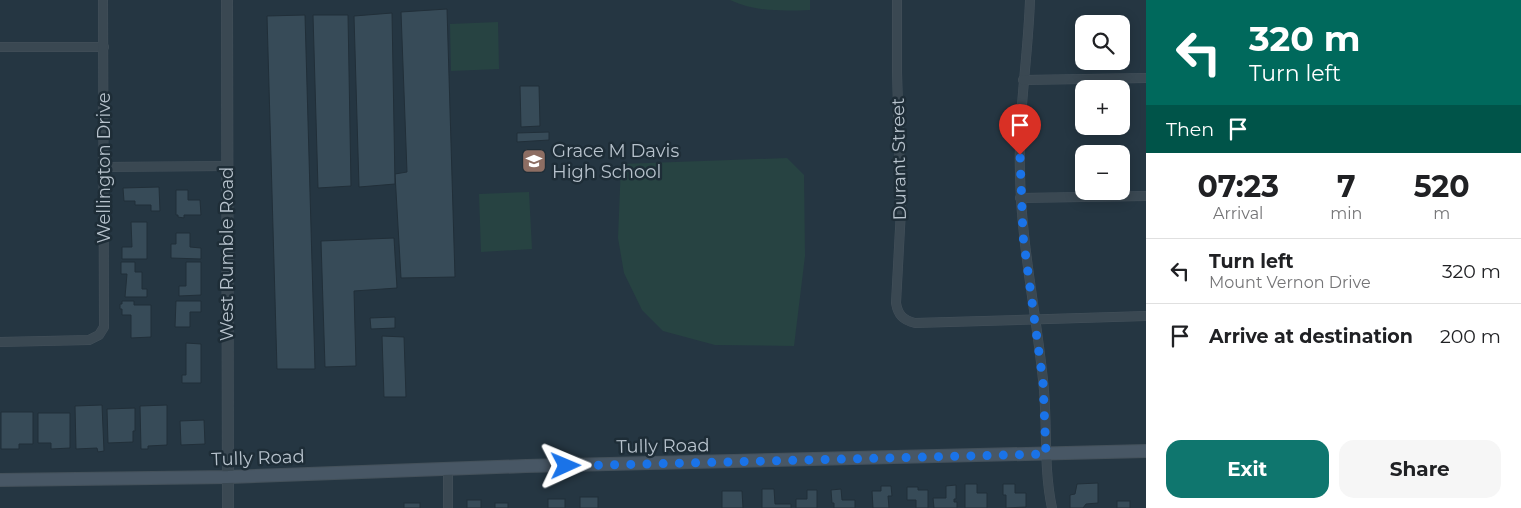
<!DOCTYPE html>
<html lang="en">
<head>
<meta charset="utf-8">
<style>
	:root { --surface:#fff; --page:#f6f6f6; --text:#202124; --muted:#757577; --line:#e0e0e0; --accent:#0f766e }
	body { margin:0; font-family:Montserrat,sans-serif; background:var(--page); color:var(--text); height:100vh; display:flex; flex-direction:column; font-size:19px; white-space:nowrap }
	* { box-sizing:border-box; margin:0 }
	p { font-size:16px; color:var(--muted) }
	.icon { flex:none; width:28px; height:28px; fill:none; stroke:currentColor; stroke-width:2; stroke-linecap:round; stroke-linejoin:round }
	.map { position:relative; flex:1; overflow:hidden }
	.panel { display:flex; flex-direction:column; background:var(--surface); width:375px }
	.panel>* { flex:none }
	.banner { background:#00695c; color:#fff; overflow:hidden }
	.controls { position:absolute; left:1075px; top:15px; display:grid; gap:10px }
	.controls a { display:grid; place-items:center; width:55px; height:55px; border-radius:10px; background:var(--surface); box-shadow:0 2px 12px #0003; font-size:25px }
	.pin { position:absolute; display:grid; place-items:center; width:42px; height:42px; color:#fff; margin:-51px -21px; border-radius:50% 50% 50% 0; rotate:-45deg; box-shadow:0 0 5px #0007 }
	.pin .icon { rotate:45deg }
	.me { position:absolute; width:55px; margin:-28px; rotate:89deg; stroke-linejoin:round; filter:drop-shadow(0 0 4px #0008) }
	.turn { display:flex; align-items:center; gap:18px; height:105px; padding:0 20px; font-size:22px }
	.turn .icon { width:65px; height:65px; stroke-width:2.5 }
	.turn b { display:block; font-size:35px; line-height:42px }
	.then { display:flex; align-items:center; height:48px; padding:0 20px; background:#0003; gap:10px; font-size:19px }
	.eta { display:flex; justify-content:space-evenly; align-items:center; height:85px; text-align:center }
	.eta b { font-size:30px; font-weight:700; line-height:35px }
	.button { display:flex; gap:10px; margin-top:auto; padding:10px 20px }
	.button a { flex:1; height:58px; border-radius:15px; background:var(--accent); color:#fff; font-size:20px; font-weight:700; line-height:58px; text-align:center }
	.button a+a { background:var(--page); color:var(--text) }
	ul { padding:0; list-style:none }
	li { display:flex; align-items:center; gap:15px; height:65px; padding:0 20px; border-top:1px solid var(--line) }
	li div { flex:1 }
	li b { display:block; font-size:19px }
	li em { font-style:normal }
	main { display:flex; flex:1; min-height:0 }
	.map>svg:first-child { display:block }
</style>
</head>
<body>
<main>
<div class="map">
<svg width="1146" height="508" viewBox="0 0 1146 508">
	<rect width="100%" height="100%" fill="#253642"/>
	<g fill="#274342">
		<path d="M730,0H810V10C781,11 756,12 730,0Z"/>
		<path d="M498,22L499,69L451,71L450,24Z"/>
		<path d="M787,158L804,175L805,256L794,346L715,345L663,331L642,310L624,273L618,238L621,164Z"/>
		<path d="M529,192L532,249L481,252L479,194Z"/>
	</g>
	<g fill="#374b58" stroke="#212f39">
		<path d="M447,9L455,277L401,278L395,174L407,172L401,12Z"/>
		<path d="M392,13L395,184L359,187L354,16Z"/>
		<path d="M305,15L315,369H277L267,16Z"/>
		<path d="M313,15H348L351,186L318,188Z"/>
		<path d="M520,86H539L540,126L521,127Z"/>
		<path d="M549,132V140L517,142V133Z"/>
		<path d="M159,187L160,211H151V205H135V201H124L123,188Z"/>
		<path d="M176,190H188V200H200L201,215H184V218L178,217V215H176Z"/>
		<path d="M131,222H147V259H122V247H132Z"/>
		<path d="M176,233H190V247L201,248V259L171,258V244H176Z"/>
		<path d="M394,238L397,288L354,291L356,366L325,367L321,241Z"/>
		<path d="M121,262H135V272H142V289H147V297H125L127,274H121Z"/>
		<path d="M186,262H201V295L179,296V286H186Z"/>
		<path d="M122,301H134V305H151V337L131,338V315H122V309H120V304H122Z"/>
		<path d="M176,301H201V312H190V327H175Z"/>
		<path d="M395,317V328L371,329L370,318Z"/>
		<path d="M382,336L404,337L406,397H384Z"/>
		<path d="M186,343L201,344V383H182V375H186Z"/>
		<path d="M102,405L104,451L98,452L97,448L76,449L75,406Z"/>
		<path d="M167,405V445L148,446V449H141L140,406Z"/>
		<path d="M135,408V431H133V442L108,443L107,409Z"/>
		<path d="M1,412H33V444H19V449H1Z"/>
		<path d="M38,413H70V448L51,449V443H38Z"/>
		<path d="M204,420L205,444L181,445L180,421Z"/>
		<path d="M1098,483V503L1086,504L1083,508H1070V495L1075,494L1077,484Z"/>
		<path d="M965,484H977V493H987V508H965Z"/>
		<path d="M1003,484H1015V493H1026V507L1006,508V495H1003Z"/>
		<path d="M956,485V499H954V502H957V508H934L933,498H946V486Z"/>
		<path d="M881,486H891L892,496H888L889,508H873L872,491H881Z"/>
		<path d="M907,487H918V490H928V508H916V500H907Z"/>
		<path d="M762,489H774L775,504H791V508H762Z"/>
		<path d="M841,489L842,500H855V508H834V503H832L831,490Z"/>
		<path d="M807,490H817V508H796V499H807Z"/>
		<path d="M722,491H742L743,508H722Z"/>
		<rect x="580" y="497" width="18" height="11"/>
		<rect x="548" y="499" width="17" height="9"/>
		<rect x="467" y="500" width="14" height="8"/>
		<rect x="1117" y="501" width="13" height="7"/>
		<rect x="404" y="503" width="16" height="5"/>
		<rect x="495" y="503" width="13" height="5"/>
	</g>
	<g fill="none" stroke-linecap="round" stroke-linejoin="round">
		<defs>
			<g id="minor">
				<path d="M897,0V72L901,210L896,303C898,315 903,320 915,323L1146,316"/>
				<path d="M1030,0C1028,58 1018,115 1020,173C1021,243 1036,311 1043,380C1048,422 1043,466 1052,508"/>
				<path d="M0,47H104"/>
				<path d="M1023,80L1146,78"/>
				<path d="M104,167L227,166"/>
				<path d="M1020,198L1146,196"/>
				<path d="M0,342L89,340L99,335L104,327L103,0"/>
				<path d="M448,508V469"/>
			</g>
			<path id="tertiary" d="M227,0L228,508"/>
			<path id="secondary" d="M0,480L228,477L526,466L1146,451"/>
		</defs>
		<use href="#minor" stroke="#44515b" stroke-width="10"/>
		<use href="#tertiary" stroke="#44515b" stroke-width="12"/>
		<use href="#secondary" stroke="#44515b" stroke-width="14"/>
		<use href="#minor" stroke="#3a4852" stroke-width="9"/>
		<use href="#tertiary" stroke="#3a4852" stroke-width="11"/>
		<use href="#secondary" stroke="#485765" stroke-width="12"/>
	</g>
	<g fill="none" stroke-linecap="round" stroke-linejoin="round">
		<path stroke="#1a73e8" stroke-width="9" stroke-dasharray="0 16.2" d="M566,466L1046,454L1043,382L1023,236L1020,155"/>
	</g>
	<defs>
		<symbol id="school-square" viewBox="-11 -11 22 22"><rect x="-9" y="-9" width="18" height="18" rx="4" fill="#8d6e63" stroke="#1e2d37"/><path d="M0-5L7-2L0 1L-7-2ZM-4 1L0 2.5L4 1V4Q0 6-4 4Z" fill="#fff"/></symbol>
	</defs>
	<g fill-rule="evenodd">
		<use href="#school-square" x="520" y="147" width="28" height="28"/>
	</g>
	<g text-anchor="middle" stroke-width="5" stroke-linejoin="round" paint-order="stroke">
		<g font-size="18" fill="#b7c2cc" stroke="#1e2d37" text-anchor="start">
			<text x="552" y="157">Grace M Davis<tspan x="552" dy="21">High School</tspan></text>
		</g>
		<g font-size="18" fill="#b7c2cc" stroke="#1e2d37">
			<text transform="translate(899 159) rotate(-91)" y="6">Durant Street</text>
			<text transform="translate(104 168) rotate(-90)" y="6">Wellington Drive</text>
			<text transform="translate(227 254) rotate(-90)" y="6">West Rumble Road</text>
			<text transform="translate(663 446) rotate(-1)" y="6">Tully Road</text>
			<text transform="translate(258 458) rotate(-2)" y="6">Tully Road</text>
		</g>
	</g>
</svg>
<div class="controls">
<a><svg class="icon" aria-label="search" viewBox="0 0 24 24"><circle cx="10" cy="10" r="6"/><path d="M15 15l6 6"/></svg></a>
<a>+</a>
<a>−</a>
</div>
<div class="pin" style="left:1020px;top:155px;background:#d93025"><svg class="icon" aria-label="arrive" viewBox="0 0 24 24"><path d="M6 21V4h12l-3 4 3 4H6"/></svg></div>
<svg class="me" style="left:566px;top:466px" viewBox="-20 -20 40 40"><path d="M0-17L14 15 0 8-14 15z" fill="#1a73e8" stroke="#fff" stroke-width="4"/></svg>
</div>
<section class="panel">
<div class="banner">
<div class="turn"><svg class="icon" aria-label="left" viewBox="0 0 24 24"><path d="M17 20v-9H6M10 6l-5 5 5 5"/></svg><div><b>320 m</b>Turn left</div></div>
<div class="then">Then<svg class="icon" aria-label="arrive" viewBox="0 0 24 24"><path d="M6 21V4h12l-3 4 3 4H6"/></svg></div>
</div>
<div class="eta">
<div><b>07:23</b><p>Arrival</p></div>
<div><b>7</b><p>min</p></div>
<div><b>520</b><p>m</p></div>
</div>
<ul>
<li><svg class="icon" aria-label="left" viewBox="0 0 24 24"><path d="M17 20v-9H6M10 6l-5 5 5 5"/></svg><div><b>Turn left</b><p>Mount Vernon Drive</p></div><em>320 m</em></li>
<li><svg class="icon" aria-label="arrive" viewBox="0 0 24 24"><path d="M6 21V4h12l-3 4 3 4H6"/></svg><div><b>Arrive at destination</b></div><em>200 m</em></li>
</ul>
<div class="button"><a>Exit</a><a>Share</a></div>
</section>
</main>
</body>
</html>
